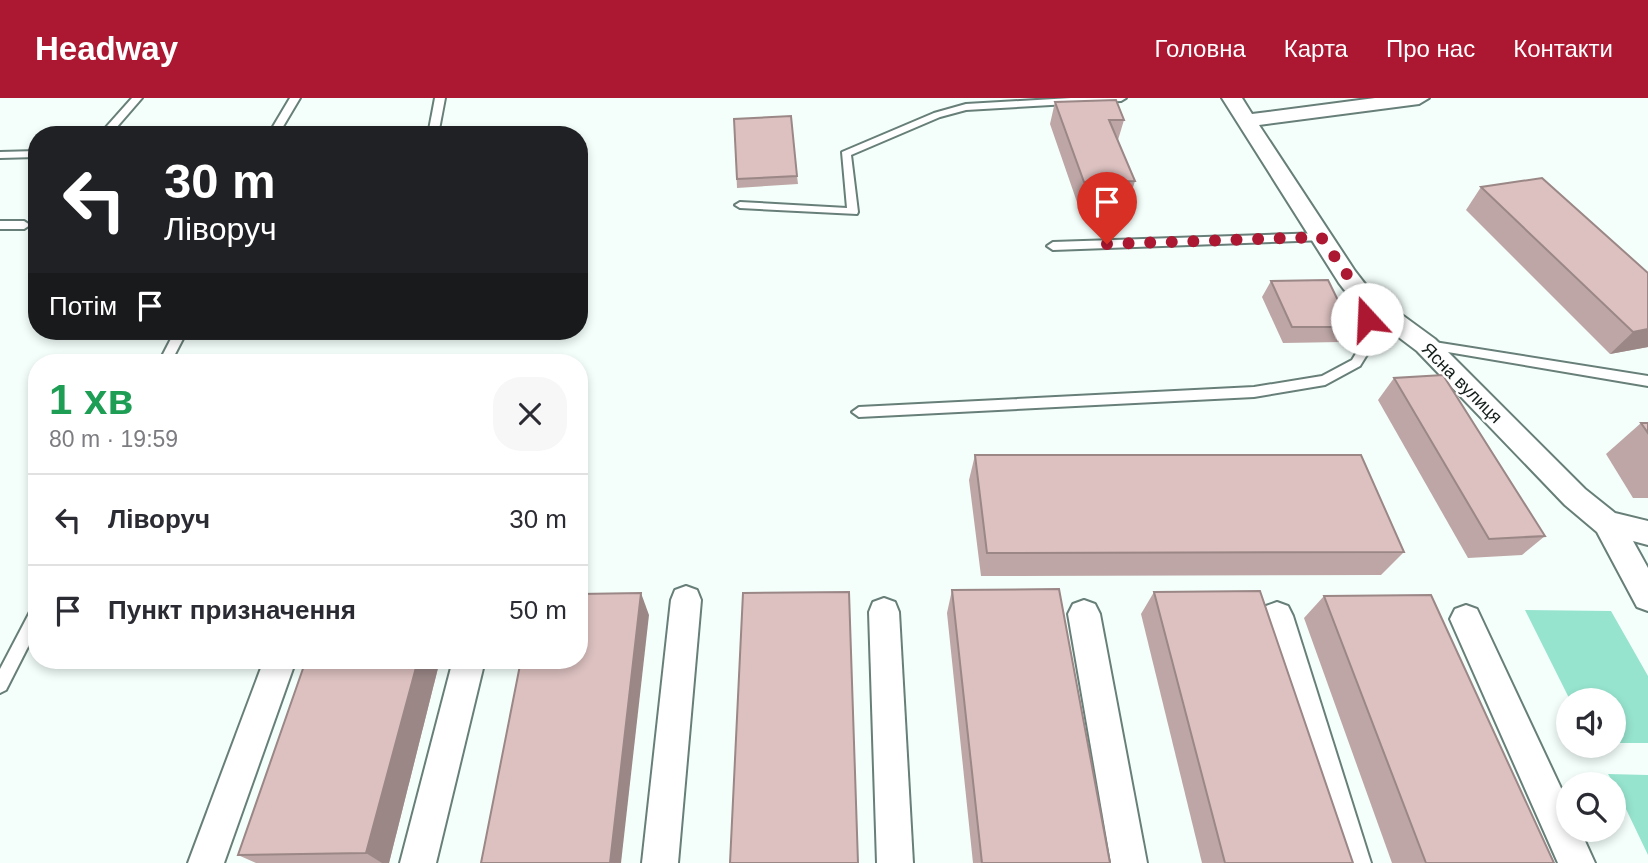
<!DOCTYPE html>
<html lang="uk">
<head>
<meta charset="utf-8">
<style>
	:root { --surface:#fff; --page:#f7f7f7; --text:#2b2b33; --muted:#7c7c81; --line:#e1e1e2; --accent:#ac1731 }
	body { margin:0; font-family:Helvetica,sans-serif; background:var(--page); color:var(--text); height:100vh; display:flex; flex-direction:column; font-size:26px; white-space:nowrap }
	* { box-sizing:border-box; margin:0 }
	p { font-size:23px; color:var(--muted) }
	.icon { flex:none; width:38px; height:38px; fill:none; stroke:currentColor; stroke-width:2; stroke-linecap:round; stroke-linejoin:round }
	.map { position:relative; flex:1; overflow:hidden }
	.side { position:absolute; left:28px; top:256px; width:560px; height:315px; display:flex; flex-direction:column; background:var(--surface); border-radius:28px; box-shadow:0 4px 10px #0003 }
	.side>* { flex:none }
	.top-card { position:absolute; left:28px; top:28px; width:560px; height:214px; border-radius:28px; box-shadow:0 4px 10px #0003; background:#202124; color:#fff; overflow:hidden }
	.fabs { position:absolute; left:1556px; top:590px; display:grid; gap:14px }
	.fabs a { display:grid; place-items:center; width:70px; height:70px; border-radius:50%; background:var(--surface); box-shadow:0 4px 10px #0003; font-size:35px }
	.pin { position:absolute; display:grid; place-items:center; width:60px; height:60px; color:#fff; margin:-72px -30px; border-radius:50% 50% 50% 0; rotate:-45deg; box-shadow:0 0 7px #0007 }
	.pin .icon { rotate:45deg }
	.me { position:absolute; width:77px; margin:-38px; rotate:340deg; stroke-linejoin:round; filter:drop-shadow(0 0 5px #0008) }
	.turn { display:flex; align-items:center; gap:24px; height:147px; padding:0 21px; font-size:32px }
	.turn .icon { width:91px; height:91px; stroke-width:2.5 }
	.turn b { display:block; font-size:49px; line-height:60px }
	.then { display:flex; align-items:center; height:66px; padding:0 21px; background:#0003; gap:14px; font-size:26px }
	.round { display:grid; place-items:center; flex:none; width:74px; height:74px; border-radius:28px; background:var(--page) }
	.overview { display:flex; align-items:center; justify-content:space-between; height:119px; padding:0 21px }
	h1 { font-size:42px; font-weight:800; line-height:52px; color:#1e9e55 }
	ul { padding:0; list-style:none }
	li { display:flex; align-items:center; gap:21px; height:91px; padding:0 21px; border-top:2px solid var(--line) }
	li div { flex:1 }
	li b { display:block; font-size:26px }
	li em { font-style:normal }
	header { display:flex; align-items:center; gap:42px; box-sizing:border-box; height:98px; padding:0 35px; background:var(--accent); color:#fff }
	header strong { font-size:33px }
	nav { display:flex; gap:38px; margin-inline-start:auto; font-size:24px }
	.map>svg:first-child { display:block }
</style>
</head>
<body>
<header>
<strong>Headway</strong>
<nav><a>Головна</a><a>Карта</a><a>Про нас</a><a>Контакти</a></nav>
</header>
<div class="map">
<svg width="1648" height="765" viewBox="0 0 1648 765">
	<rect width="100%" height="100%" fill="#f4fffb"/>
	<g fill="#96e4ce">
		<path d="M1525,512L1611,513L1648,578V645H1614V602H1570Z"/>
		<path d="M1608,676L1648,677V757L1614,686Z"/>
	</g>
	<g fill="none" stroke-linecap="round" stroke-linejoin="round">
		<defs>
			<g id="service">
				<path d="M132,0H142L110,37H99Z"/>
				<path d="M290,0H300L278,37H268Z"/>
				<path d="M435,0H445L438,37H428Z"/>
				<path d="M1071,0H1126L1121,3L966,12L940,19L851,57L858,114L857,116L740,110L735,107L740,104L847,110L842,54L934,15L966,6Z"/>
				<path d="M37,53V59L0,60V54Z"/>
				<path d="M0,123H24L30,127L24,131H0Z"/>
				<path d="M1321,135L1325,136V142L1053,152L1047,148L1053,144Z"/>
				<path d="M1364,197L1370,201L1376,242L1360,268L1325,287L1254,299L859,319L852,314L859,309L1254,289L1322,278L1352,262L1364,242L1358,201Z"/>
				<path d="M175,233H187L171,264H159Z"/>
				<path d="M1428,243L1648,278V288L1424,250L1422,247L1424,244Z"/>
				<path d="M37,508V531L6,592L0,595V571L32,510Z"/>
			</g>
			<g id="minor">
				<path d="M1222,0H1242L1252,16L1375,0H1429L1419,6L1259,27L1355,173L1372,195L1435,241L1585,391L1615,415L1648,423V447L1633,443L1648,470V513L1637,509L1597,434L1565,407L1417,253L1356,207L1339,185Z"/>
				<path d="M686,488L697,492L701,502L678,765H642L671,502L675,492Z"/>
				<path d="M884,500L895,504L899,514L913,765H877L869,514L873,504Z"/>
				<path d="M1084,502L1095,506L1100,516L1147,765H1111L1068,516L1073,506Z"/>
				<path d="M1277,504L1288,508L1293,518L1371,765H1335L1261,518L1266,508Z"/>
				<path d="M1466,507L1477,511L1568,705V732H1580L1595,765H1558L1450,521L1455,511Z"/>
				<path d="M264,562H296L224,765H188Z"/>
				<path d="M453,562H485L436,765H400Z"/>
			</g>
		</defs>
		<use href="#service" stroke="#677f78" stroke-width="4"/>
		<use href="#minor" stroke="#677f78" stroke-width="4"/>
		<use href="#service" fill="#fff" fill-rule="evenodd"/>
		<use href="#minor" fill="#fff" fill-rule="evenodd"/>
	</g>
	<g fill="#bda6a5">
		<path d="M1055,4L1124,22L1118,42L1135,83L1128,105L1078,107L1050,26Z"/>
		<path d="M734,21L797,78L798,86L737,90Z"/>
		<path d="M1481,89L1648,175V249L1610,256L1466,112Z"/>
		<path d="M1271,183L1351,229L1341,244L1283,245L1262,199Z"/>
		<path d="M1394,280L1545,438L1522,457L1468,460L1378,302Z"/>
		<path d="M1641,325H1648V400H1633L1606,356Z"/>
		<path d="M975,357L1404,454L1381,477L981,478L969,382Z"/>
		<path d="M952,492L1110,765H973L947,515Z"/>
		<path d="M1154,494L1353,765H1202L1141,516Z"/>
		<path d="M1324,498L1554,765H1392L1304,520Z"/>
		<path d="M306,562H440L389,765H256L238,757Z"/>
	</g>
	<g fill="#9a8786">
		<path d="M1648,231V249L1610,256L1633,234Z"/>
		<path d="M641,495L649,517L621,765H610Z"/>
		<path d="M418,562H440L389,765H382L366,755Z"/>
	</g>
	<g fill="#dcc1c0" stroke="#9a8786" stroke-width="2">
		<path d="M1116,2L1124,22H1109L1135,83L1084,84L1055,4Z"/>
		<path d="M791,18L797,78L737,81L734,21Z"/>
		<path d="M1542,80L1648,175V231L1633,234L1481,89Z"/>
		<path d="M1328,182L1351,229H1292L1271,183Z"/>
		<path d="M1443,277L1545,438L1489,441L1394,280Z"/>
		<path d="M1641,325H1648V335Z"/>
		<path d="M975,357H1361L1404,454L987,455Z"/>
		<path d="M1059,491L1110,765H982L952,492Z"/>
		<path d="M1260,493L1353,765H1225L1154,494Z"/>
		<path d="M849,494L858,765H730L743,495Z"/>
		<path d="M641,495L610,765H481L521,562H579V496Z"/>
		<path d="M1431,497L1554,765H1426L1324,498Z"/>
		<path d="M306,562H418L366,755L238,757Z"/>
	</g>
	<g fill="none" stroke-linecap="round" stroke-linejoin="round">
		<path stroke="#ac1731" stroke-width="12" stroke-dasharray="0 21.6" d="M1107,146L1321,139L1364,201L1367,221"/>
	</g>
	<g text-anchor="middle" stroke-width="5" stroke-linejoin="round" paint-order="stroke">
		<g font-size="18" fill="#141e1b" stroke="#fff">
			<text transform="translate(1462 285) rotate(45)" y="6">Ясна вулиця</text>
		</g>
	</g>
</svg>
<div class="fabs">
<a><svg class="icon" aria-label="sound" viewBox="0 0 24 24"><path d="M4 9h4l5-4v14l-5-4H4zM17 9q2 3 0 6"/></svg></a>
<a><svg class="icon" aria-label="search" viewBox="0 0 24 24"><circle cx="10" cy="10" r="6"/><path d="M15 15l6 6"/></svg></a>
</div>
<div class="pin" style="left:1107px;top:146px;background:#d93025"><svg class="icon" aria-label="arrive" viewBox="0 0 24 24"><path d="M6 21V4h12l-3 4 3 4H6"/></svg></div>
<svg class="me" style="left:1367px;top:221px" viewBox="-20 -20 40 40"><circle r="19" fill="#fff"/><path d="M0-13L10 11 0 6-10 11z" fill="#ac1731"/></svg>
<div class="top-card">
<div class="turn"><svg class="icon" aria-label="left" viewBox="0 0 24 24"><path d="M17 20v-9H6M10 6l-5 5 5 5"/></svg><div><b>30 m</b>Ліворуч</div></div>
<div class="then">Потім<svg class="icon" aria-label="arrive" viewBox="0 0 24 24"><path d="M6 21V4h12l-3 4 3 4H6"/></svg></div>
</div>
<section class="side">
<div class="overview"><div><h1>1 хв</h1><p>80 m · 19:59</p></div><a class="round"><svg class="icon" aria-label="close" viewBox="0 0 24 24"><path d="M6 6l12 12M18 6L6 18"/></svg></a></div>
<ul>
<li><svg class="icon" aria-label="left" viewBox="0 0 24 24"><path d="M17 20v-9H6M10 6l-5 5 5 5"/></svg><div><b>Ліворуч</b></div><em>30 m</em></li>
<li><svg class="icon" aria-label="arrive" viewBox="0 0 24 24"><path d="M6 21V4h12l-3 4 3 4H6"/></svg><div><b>Пункт призначення</b></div><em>50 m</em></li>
</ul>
</section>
</div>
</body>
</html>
